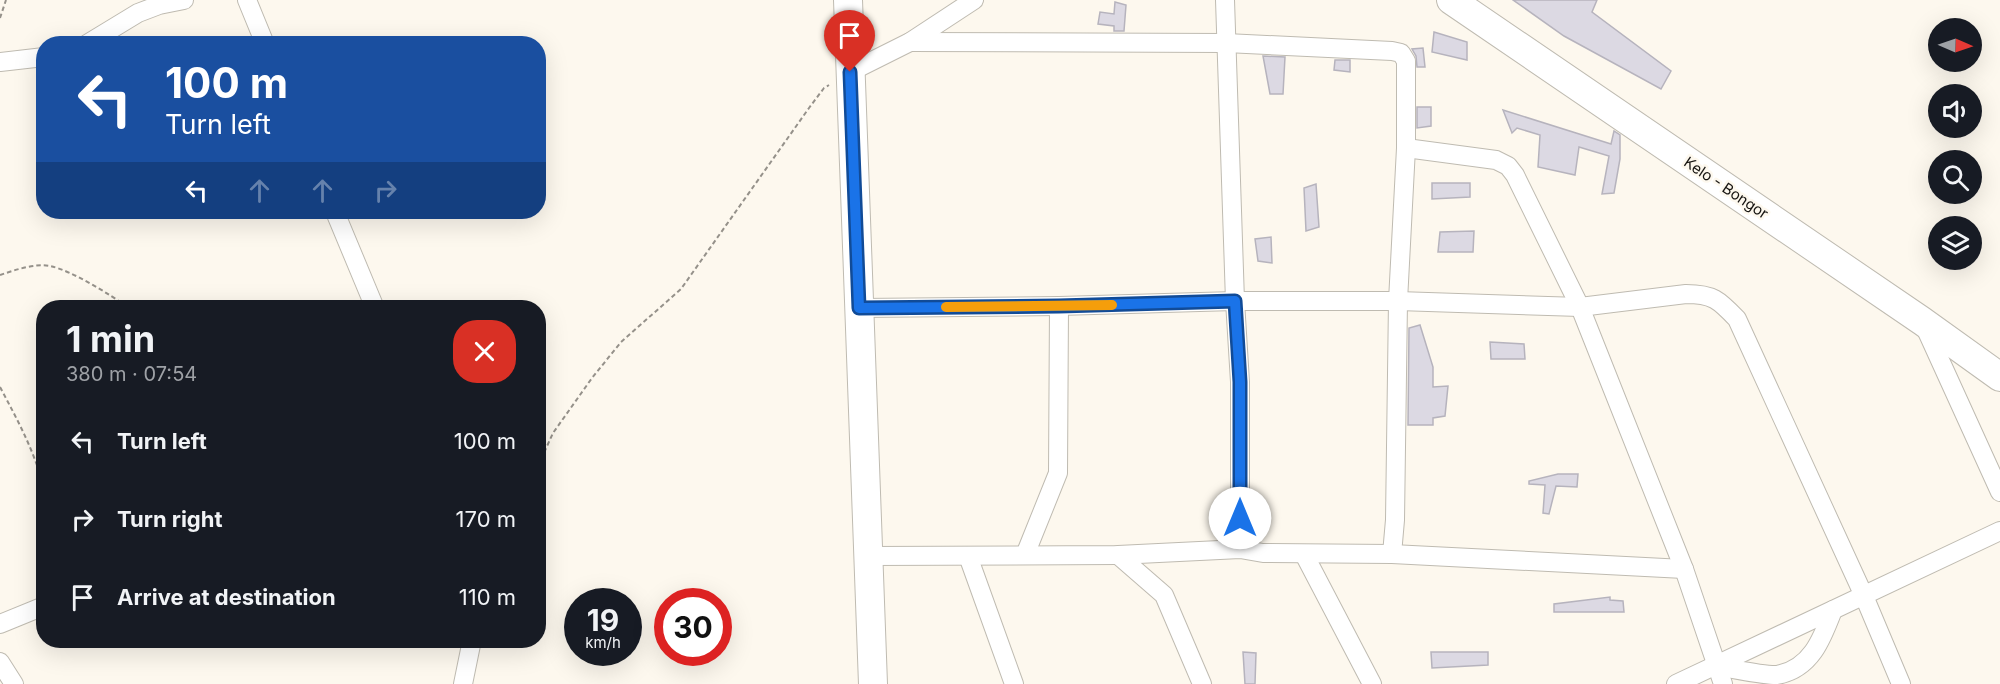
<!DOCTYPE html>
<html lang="en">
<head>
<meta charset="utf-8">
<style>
	:root { --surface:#171b24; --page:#20242c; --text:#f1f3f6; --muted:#9ea1a6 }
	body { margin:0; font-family:Inter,sans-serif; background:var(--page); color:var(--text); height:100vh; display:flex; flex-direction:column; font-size:22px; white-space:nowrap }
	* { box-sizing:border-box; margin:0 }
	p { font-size:20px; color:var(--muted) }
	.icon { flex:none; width:33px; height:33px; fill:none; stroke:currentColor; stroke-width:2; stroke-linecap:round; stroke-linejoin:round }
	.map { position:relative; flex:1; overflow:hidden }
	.panel { position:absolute; left:36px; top:300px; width:510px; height:348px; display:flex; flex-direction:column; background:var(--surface); border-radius:24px; box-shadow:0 6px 24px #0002 }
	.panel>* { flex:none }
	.banner { position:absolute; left:36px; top:36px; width:510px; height:183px; border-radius:24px; box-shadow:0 6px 24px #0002; background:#1a4fa0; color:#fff; overflow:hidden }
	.needle { width:39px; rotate:92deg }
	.fabs { position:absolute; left:1928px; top:18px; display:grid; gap:12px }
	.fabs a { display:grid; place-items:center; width:54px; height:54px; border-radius:50%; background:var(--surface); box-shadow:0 6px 24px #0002; font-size:30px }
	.speed { position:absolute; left:564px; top:588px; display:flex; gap:12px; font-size:30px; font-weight:700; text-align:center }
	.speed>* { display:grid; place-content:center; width:78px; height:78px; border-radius:50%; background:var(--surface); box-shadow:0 6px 24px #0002; line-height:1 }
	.speed small { font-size:15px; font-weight:400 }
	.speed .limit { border:9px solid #d22; background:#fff; color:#111 }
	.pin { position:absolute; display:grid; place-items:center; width:51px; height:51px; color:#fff; margin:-62px -26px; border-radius:50% 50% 50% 0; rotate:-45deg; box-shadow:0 0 6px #0007 }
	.pin .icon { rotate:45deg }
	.me { position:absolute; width:66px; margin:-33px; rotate:0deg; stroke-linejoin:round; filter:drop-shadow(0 0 4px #0008) }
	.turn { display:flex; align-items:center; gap:21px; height:126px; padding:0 30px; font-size:27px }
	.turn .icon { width:78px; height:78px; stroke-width:2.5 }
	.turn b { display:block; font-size:42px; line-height:51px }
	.lanes { display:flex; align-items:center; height:57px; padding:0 30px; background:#0003; justify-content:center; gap:30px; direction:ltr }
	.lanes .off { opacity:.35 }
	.round { display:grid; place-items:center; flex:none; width:63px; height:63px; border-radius:24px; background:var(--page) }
	.headline { display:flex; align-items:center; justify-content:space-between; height:102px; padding:0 30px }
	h1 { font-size:36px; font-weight:700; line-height:45px }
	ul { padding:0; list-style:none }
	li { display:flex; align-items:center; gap:18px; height:78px; padding:0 30px }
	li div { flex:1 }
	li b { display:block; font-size:22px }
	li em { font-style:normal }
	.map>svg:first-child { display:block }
</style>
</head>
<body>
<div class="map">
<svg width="2000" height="684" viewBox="0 0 2000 684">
	<rect width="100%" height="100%" fill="#fdf8ee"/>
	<g fill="#dcd9e3" stroke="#b6b3bd" stroke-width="1.5">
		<path d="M1513,0H1597L1592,12L1671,71L1661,89L1564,36Z"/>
		<path d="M1115,2L1126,5L1124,31H1114V26L1098,24L1100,12L1114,14Z"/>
		<path d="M1434,32L1467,42V60L1432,52Z"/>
		<path d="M1423,48L1425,67H1417L1416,56L1412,49Z"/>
		<path d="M1263,56L1285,57L1283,94H1270Z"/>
		<path d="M1335,60H1350V72L1334,70Z"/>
		<path d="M1417,107H1431V126L1417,128Z"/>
		<path d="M1503,110L1611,144L1614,131L1620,135V159L1614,193L1602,194L1609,156L1579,147L1575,175L1538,167L1540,135L1517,128L1512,133Z"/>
		<path d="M1432,183H1470V197L1432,199Z"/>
		<path d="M1316,184L1319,227L1306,231L1304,188Z"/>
		<path d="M1474,231L1473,252H1438L1440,232Z"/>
		<path d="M1271,237L1272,263L1258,261L1255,239Z"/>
		<path d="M1420,325L1433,367V387L1448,386L1445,416L1433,418V425H1408L1409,328Z"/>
		<path d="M1490,342L1524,344L1525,359H1491Z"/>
		<path d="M1558,474H1578L1577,487L1556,486L1549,514L1543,513L1545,485L1529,484V481Z"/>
		<path d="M1610,597V600L1623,601L1624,612H1554V604Z"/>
		<path d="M1243,652L1256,653L1255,684H1245Z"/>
		<path d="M1431,652H1488V665L1432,668Z"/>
	</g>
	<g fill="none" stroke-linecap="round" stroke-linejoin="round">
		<defs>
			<g id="minor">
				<path d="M247,0L265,44"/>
				<path d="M1225,0L1235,301L1240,382V549"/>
				<path d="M910,42L1226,43L1392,51L1401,53L1406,61V148L1398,301L1395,520L1392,554"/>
				<path d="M87,44L138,13L159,5L184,0"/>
				<path d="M0,62L44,57"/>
				<path d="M850,72L910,42L974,0"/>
				<path d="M1406,148L1496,160L1508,166L1515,175L1580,307L1684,569L1723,684"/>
				<path d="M335,212L375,308"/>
				<path d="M859,308L1059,306L1235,301H1398L1580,307L1686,294C1713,294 1719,300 1737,319L1864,596L1901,684"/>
				<path d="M1924,325L2000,492"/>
				<path d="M1304,554L1372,684"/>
				<path d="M1025,555L1058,473L1059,306"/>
				<path d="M1118,555L1164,595L1202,684"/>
				<path d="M869,556L1118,555L1240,549L1263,553L1392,554L1684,569"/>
				<path d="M968,556L1014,684"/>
				<path d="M0,624L44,606"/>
				<path d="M0,662L14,684"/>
				<path d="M1715,666C1729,668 1765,676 1777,675C1811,669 1822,639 1833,610"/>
				<path d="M463,684L472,640"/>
				<path d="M1676,684L2000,531"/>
			</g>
			<g id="trunk">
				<path d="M848,0L873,684"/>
				<path d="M1451,0L1922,321L2000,377"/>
			</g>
		</defs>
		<use href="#minor" stroke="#bfbbb1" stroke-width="20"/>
		<use href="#trunk" stroke="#bfbbb1" stroke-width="30"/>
		<g stroke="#95918a" stroke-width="2" stroke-dasharray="4.5 3" stroke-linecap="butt">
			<path d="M0,18L6,0"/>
			<path d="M0,275C15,270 35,263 50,266C73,271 109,294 129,308"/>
			<path d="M0,387C18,421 34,450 44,488"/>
			<path d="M538,466L553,433L592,378L621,342L681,289L809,108L824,88L829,85"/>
		</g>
		<use href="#minor" stroke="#fff" stroke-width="18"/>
		<use href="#trunk" stroke="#fff" stroke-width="28"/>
	</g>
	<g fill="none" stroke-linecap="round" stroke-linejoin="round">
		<defs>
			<path id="route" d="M850,72L859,308L1059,306L1235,301L1240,382V518"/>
		</defs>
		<use href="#route" stroke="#114b97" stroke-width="15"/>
		<use href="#route" stroke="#1a73e8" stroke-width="10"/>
		<path stroke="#f59e0b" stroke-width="10" d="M946,307L1112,305"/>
	</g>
	<g text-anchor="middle" stroke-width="5" stroke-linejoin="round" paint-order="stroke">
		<g font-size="15" fill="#161411" stroke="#fdf8ee">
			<text transform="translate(1726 188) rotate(34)" y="5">Kelo - Bongor</text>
		</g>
	</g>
</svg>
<div class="fabs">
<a><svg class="needle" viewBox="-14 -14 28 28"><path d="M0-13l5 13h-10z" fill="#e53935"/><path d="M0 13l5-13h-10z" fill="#9ea1a6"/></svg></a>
<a><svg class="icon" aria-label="sound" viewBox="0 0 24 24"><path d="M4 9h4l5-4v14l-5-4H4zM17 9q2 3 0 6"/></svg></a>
<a><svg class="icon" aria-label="search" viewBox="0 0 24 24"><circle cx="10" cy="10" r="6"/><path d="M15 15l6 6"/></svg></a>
<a><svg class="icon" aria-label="layers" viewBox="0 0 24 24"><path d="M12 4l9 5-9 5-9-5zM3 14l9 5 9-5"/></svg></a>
</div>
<div class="speed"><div>19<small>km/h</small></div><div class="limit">30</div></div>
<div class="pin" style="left:850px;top:72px;background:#d93025"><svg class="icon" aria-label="arrive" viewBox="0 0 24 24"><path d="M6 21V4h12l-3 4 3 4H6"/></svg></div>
<svg class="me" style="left:1240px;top:518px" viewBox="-20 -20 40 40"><circle r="19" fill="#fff"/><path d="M0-13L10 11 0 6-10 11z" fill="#1a73e8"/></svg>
<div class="banner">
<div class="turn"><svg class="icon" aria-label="left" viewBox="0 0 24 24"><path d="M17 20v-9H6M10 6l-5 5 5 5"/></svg><div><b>100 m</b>Turn left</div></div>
<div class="lanes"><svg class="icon" aria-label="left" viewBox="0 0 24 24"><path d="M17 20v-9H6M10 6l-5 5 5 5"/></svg><svg class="icon off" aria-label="ahead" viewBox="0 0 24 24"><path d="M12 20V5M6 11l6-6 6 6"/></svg><svg class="icon off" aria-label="ahead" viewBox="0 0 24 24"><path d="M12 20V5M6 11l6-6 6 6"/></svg><svg class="icon off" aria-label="right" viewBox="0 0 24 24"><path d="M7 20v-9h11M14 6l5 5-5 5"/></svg></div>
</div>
<section class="panel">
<div class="headline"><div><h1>1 min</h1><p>380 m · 07:54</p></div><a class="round" style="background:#d93025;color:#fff"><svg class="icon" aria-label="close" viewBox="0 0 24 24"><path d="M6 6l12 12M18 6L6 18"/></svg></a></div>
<ul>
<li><svg class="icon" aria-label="left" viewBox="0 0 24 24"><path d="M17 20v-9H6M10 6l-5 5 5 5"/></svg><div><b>Turn left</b></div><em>100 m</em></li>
<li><svg class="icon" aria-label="right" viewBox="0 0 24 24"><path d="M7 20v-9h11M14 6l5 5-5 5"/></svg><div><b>Turn right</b></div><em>170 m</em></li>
<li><svg class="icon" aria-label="arrive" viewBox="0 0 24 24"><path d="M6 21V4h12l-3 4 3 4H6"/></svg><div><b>Arrive at destination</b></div><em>110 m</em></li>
</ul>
</section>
</div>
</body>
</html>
